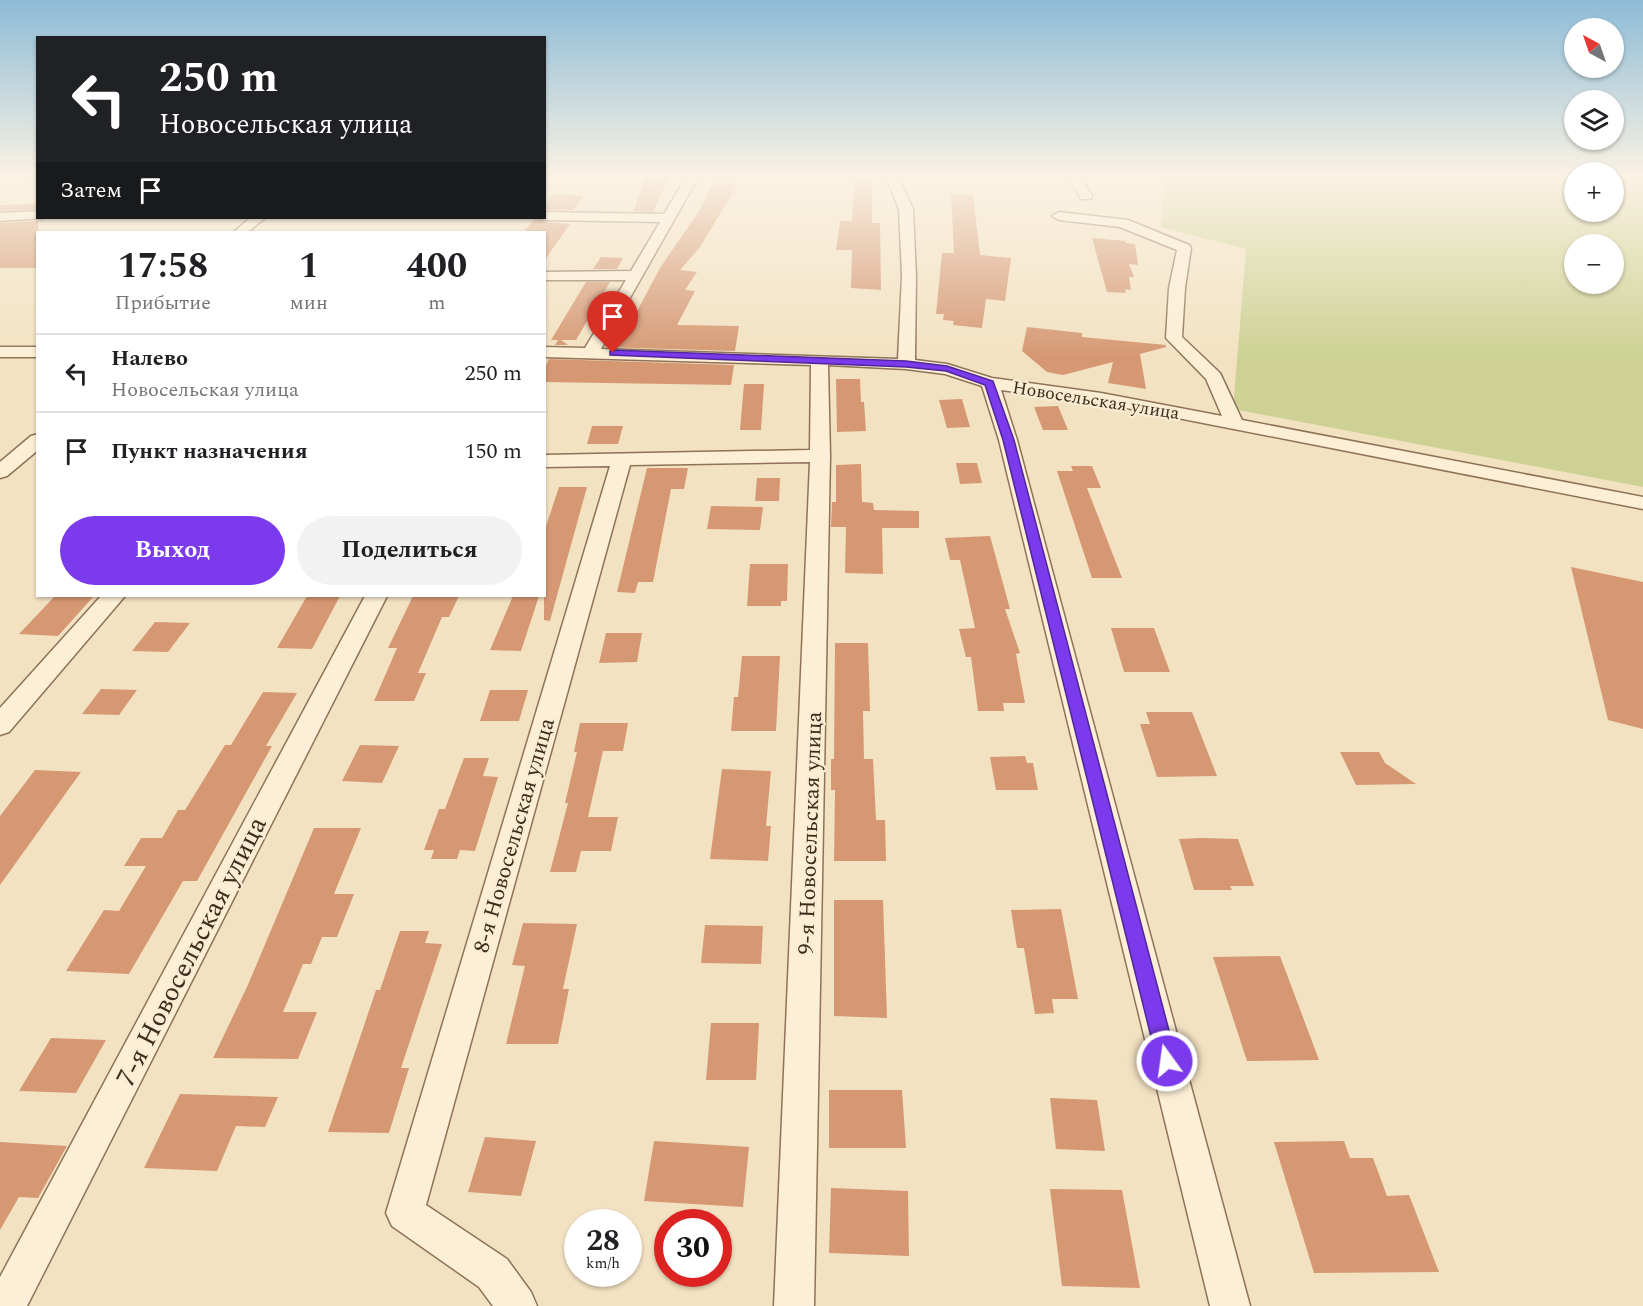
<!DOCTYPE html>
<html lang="ru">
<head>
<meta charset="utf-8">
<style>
	:root { --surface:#fff; --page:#f2f2f2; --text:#202124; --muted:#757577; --line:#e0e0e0; --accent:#7c3aed }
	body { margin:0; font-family:Spectral,serif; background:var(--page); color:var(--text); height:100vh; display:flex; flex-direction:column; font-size:22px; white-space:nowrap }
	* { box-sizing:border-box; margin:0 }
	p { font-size:20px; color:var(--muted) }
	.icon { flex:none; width:33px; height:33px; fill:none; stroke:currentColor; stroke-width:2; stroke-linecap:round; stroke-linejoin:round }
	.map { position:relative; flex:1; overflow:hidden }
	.side { position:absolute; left:36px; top:231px; width:510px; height:366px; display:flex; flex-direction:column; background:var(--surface); border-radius:0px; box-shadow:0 2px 4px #0004 }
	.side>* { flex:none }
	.top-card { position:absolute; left:36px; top:36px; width:510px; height:183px; border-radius:0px; box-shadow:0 2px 4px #0004; background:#202124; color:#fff; overflow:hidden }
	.needle { width:39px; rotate:320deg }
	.tools { position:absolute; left:1564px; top:18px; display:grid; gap:12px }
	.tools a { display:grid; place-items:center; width:60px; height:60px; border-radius:50%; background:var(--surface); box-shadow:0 2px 4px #0004; font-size:30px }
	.speed { position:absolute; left:564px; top:1209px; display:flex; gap:12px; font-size:30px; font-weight:700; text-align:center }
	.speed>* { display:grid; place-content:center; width:78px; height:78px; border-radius:50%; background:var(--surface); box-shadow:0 2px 4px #0004; line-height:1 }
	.speed small { font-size:15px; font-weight:400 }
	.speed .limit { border:9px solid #d22; background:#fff; color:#111 }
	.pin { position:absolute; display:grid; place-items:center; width:51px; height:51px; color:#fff; margin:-62px -26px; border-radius:50% 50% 50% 0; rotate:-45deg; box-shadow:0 0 6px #0007 }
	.pin .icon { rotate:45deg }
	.me { position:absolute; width:66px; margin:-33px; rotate:346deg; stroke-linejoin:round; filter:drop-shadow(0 0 4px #0008) }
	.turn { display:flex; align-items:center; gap:21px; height:126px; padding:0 24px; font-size:27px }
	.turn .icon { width:78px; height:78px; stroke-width:2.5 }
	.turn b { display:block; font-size:42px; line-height:51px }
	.then { display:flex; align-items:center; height:57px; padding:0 24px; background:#0003; gap:12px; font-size:22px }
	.eta { display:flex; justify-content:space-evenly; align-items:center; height:102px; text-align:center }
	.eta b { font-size:36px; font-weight:700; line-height:42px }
	.action { display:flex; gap:12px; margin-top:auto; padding:12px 24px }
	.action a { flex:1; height:69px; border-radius:36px; background:var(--accent); color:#fff; font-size:24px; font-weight:700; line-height:69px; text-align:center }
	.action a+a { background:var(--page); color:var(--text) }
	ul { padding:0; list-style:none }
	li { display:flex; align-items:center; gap:18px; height:78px; padding:0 24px; border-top:2px solid var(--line) }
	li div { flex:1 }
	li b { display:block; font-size:22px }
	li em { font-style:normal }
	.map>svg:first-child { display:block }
</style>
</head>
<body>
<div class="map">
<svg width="1643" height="1306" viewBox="0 0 1643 1306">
	<rect width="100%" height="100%" fill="#f3e2c2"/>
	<path fill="#cdd294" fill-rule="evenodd" d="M1166,174H1575V212H1614V174H1643V487L1233,409L1246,249L1161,227ZM1575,244H1614V284H1575Z"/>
	<g fill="#d59873">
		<path d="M646,174H670L653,212L634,211Z"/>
		<path d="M855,174H872V223H880L881,290L851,288L852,250H836L840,221H852Z"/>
		<path d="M713,183L738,184L700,247L680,270L697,272L685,290L695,291L677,325L739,326L735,351L605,347L614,330H627L660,268L701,208Z"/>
		<path d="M554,194L584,196L573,210H544V206Z"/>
		<path d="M951,194L973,195L980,255L1011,258L1005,301L986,299L982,328L953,325L954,321L943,320L944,314H936L942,253H954Z"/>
		<path d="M38,204V209L0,211V205Z"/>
		<path d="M535,218L543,222L570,224L544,261V232H524Z"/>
		<path d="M38,221V268H0V223Z"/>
		<path d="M1092,238L1126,241V243L1135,244L1138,265L1129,264L1134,277H1129L1131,290L1125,289L1126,293L1107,292Z"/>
		<path d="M601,257L623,258L617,269H593Z"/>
		<path d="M586,282H610L576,340H561L568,345H555L558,340H551Z"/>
		<path d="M1027,327L1082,333V337L1166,345V347L1140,354L1146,389L1108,383L1113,362L1063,375L1047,372L1022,351Z"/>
		<path d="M549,359L734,365L731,385L544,382V369Z"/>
		<path d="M836,379H860L861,402H864L866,431L837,432Z"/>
		<path d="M744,384H764L761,430H740Z"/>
		<path d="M962,399L970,427L947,428L939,400Z"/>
		<path d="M1058,406L1068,430H1043L1034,407Z"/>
		<path d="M592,426H623L618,444H587Z"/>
		<path d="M956,463H977L982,483L960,484Z"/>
		<path d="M861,464L862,502L873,503L874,510L919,511V528H882L883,574L845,573L846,527H831L832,502H836V465Z"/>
		<path d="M1071,466H1092L1101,488H1087L1122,578H1092L1057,471H1073Z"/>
		<path d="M647,468H688L684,489H671L653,582H638L635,593L617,592Z"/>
		<path d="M757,478H780L779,501H755Z"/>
		<path d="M559,487H587L550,621L544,620V532Z"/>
		<path d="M711,506L763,507L760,530L707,529Z"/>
		<path d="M990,536L1010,609H1005L1020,653L1016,654L1025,703H1003L1004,711H978L971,657H966L959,629L975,628L960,560H950L945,538Z"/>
		<path d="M750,564H788L787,601H781V606H747Z"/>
		<path d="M1571,567L1643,582V729L1608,720Z"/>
		<path d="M55,596H94L58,636L19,634Z"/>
		<path d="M307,596H340L312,649L277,648Z"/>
		<path d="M413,596H459L449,617H442L418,673H426L414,701H374L397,648H388Z"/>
		<path d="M513,596H539L521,651L490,650Z"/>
		<path d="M155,622L190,623L168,652L132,651Z"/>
		<path d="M1111,628H1154L1170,672H1124Z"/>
		<path d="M606,633H642L637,662L599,663Z"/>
		<path d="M835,643H868L870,711H863L864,759H873L876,820H885L886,861H834L835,790H831V759H834Z"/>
		<path d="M742,656H780L776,731H731L734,697H738Z"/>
		<path d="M101,689L137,690L119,715L82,714Z"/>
		<path d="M490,690H528L519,721H480Z"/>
		<path d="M263,692L297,693L266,746H272L197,881H183L129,974L66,971L104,910L119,911L146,866H124L141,838H162L178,810H185L225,745H231Z"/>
		<path d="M1146,712H1192L1217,776L1157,777L1140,724H1150Z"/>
		<path d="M580,723H628L623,751H603L588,817H618L611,851H581L576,872H550L568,803H565L577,752H574Z"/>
		<path d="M360,745L399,746L382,783L342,781Z"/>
		<path d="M1340,752H1379L1385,763L1416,784L1356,785Z"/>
		<path d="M1025,756L1027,763H1033L1038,790H996L990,757Z"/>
		<path d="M464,758H489L483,776L498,777L475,851L460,850L457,859H431L434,850H424L439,809H445Z"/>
		<path d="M722,769L771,771L766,826H771L768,861L710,859Z"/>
		<path d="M35,770L81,772L0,885V816Z"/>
		<path d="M314,828H361L334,894H354L337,937H322L311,964H303L283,1012H317L298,1059L213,1058L247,987Z"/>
		<path d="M1201,838L1238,839L1254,886H1230L1232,890H1194L1179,839Z"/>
		<path d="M834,900H883L887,1018L834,1016Z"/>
		<path d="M1061,909L1078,999H1052L1054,1013L1035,1014L1024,948H1017L1011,910Z"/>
		<path d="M523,923L577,924L563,989H569L558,1044H506L525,966L512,965Z"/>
		<path d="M705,925L763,926L761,964L701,963Z"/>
		<path d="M400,931H429L425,943L442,944L401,1068H409L389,1133L328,1132L376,990H380Z"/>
		<path d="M1280,956L1319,1060L1247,1061L1213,957Z"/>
		<path d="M711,1023H759L756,1080H706Z"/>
		<path d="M51,1038L106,1040L76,1093L19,1091Z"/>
		<path d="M829,1090H902L906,1148H829Z"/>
		<path d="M180,1094L278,1097L265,1127L236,1126L217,1171L144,1168Z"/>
		<path d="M1050,1098L1097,1100L1105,1151L1056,1149Z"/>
		<path d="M485,1137L536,1141L521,1196L468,1192Z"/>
		<path d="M654,1141L749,1147L743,1207L644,1201Z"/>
		<path d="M1344,1141L1350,1158H1373L1387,1196L1409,1195L1439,1272L1314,1273L1274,1142Z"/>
		<path d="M0,1142L67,1146L38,1198L19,1197L0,1230Z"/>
		<path d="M831,1188L908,1191L909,1256L829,1253Z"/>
		<path d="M1050,1189L1122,1190L1140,1288L1062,1286Z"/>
	</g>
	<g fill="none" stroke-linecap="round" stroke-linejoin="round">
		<defs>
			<g id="minor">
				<path d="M688,174H700L601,349L898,359L902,276L899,209L885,174H897L913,209L916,276L915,360L947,364L992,378L1101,393L1222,416L1206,379L1166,338L1169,288L1177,250L1120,227L1059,220L1052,216L1059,212L1128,220L1189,245L1191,248L1185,288L1182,337L1220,373L1242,420L1643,497V509L1101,403L1001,390L1017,440L1250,1306H1210L999,440L982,386L945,374L906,369L828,365L830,456L814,1306H774L810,462L630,465L426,1205L507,1259L531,1292L537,1306H493L479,1287L392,1226L386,1213L610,466L544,467V455L810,450L811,365L544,357V347L585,348L626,280H544V272L631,271L660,222L544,220L538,218H544V212L664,214Z"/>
				<path d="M1067,174H1079L1092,196L1091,199H1081Z"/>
				<path d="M38,211V218H43L0,221V213Z"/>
				<path d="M250,218H265L248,232H234Z"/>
				<rect x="0" y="347" width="38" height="10"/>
				<path d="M38,434V450L7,476L0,478V462L31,436Z"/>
				<path d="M101,596H125L9,732L0,735V708Z"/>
				<path d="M365,596H387L27,1306H0V1277Z"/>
			</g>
		</defs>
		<use href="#minor" stroke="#8f7257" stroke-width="3"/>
		<use href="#minor" fill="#fcefd6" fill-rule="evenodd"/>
	</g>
	<linearGradient id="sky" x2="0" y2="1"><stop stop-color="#8dbbd6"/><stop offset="0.49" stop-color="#faf2e4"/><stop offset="1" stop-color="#faf2e4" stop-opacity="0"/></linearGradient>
	<rect width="1643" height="357" fill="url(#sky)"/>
	<path fill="#7c3aed" stroke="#51269a" stroke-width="1.5" d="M613,350L906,361L947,366L993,381L1014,440L1177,1061L1174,1068L1167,1070L1160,1068L1157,1061L1003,440L985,385L946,371L906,367L610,355V351Z"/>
	<g text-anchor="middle" stroke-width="4.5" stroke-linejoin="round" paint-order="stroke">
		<g font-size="18" fill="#3d2b1c" stroke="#f9ecd2">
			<text transform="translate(1096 400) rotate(9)" y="6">Новосельская улица</text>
		</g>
		<g font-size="22" fill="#3d2b1c" stroke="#f9ecd2">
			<text transform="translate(809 833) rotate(-88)" y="8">9-я Новосельская улица</text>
			<text transform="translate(513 835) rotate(-74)" y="8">8-я Новосельская улица</text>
		</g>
		<g font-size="27" fill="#3d2b1c" stroke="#f9ecd2">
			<text transform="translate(191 951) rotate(-63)" y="9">7-я Новосельская улица</text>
		</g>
	</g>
</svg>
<div class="tools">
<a><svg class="needle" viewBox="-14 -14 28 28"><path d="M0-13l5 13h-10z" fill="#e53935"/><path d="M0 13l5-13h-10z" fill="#757577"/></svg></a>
<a><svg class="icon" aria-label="layers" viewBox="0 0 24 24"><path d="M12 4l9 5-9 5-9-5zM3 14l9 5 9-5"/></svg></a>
<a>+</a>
<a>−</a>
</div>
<div class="speed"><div>28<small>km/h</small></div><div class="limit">30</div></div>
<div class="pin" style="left:613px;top:353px;background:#d93025"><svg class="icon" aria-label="arrive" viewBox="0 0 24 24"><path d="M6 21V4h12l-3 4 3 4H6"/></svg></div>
<svg class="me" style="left:1167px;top:1061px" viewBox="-20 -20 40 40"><circle r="17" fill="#7c3aed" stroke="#fff" stroke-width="3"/><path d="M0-11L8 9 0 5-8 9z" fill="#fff"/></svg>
<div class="top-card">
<div class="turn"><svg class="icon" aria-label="left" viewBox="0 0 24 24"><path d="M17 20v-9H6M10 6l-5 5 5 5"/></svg><div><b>250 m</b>Новосельская улица</div></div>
<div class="then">Затем<svg class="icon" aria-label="arrive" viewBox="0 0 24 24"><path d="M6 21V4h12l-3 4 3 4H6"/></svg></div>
</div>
<section class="side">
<div class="eta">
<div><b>17:58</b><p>Прибытие</p></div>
<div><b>1</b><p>мин</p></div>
<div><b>400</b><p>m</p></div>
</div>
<ul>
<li><svg class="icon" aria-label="left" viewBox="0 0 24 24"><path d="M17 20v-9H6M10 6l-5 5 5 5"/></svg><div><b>Налево</b><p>Новосельская улица</p></div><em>250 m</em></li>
<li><svg class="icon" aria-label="arrive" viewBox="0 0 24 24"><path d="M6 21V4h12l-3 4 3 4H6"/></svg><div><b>Пункт назначения</b></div><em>150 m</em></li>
</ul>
<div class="action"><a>Выход</a><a>Поделиться</a></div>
</section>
</div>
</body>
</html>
